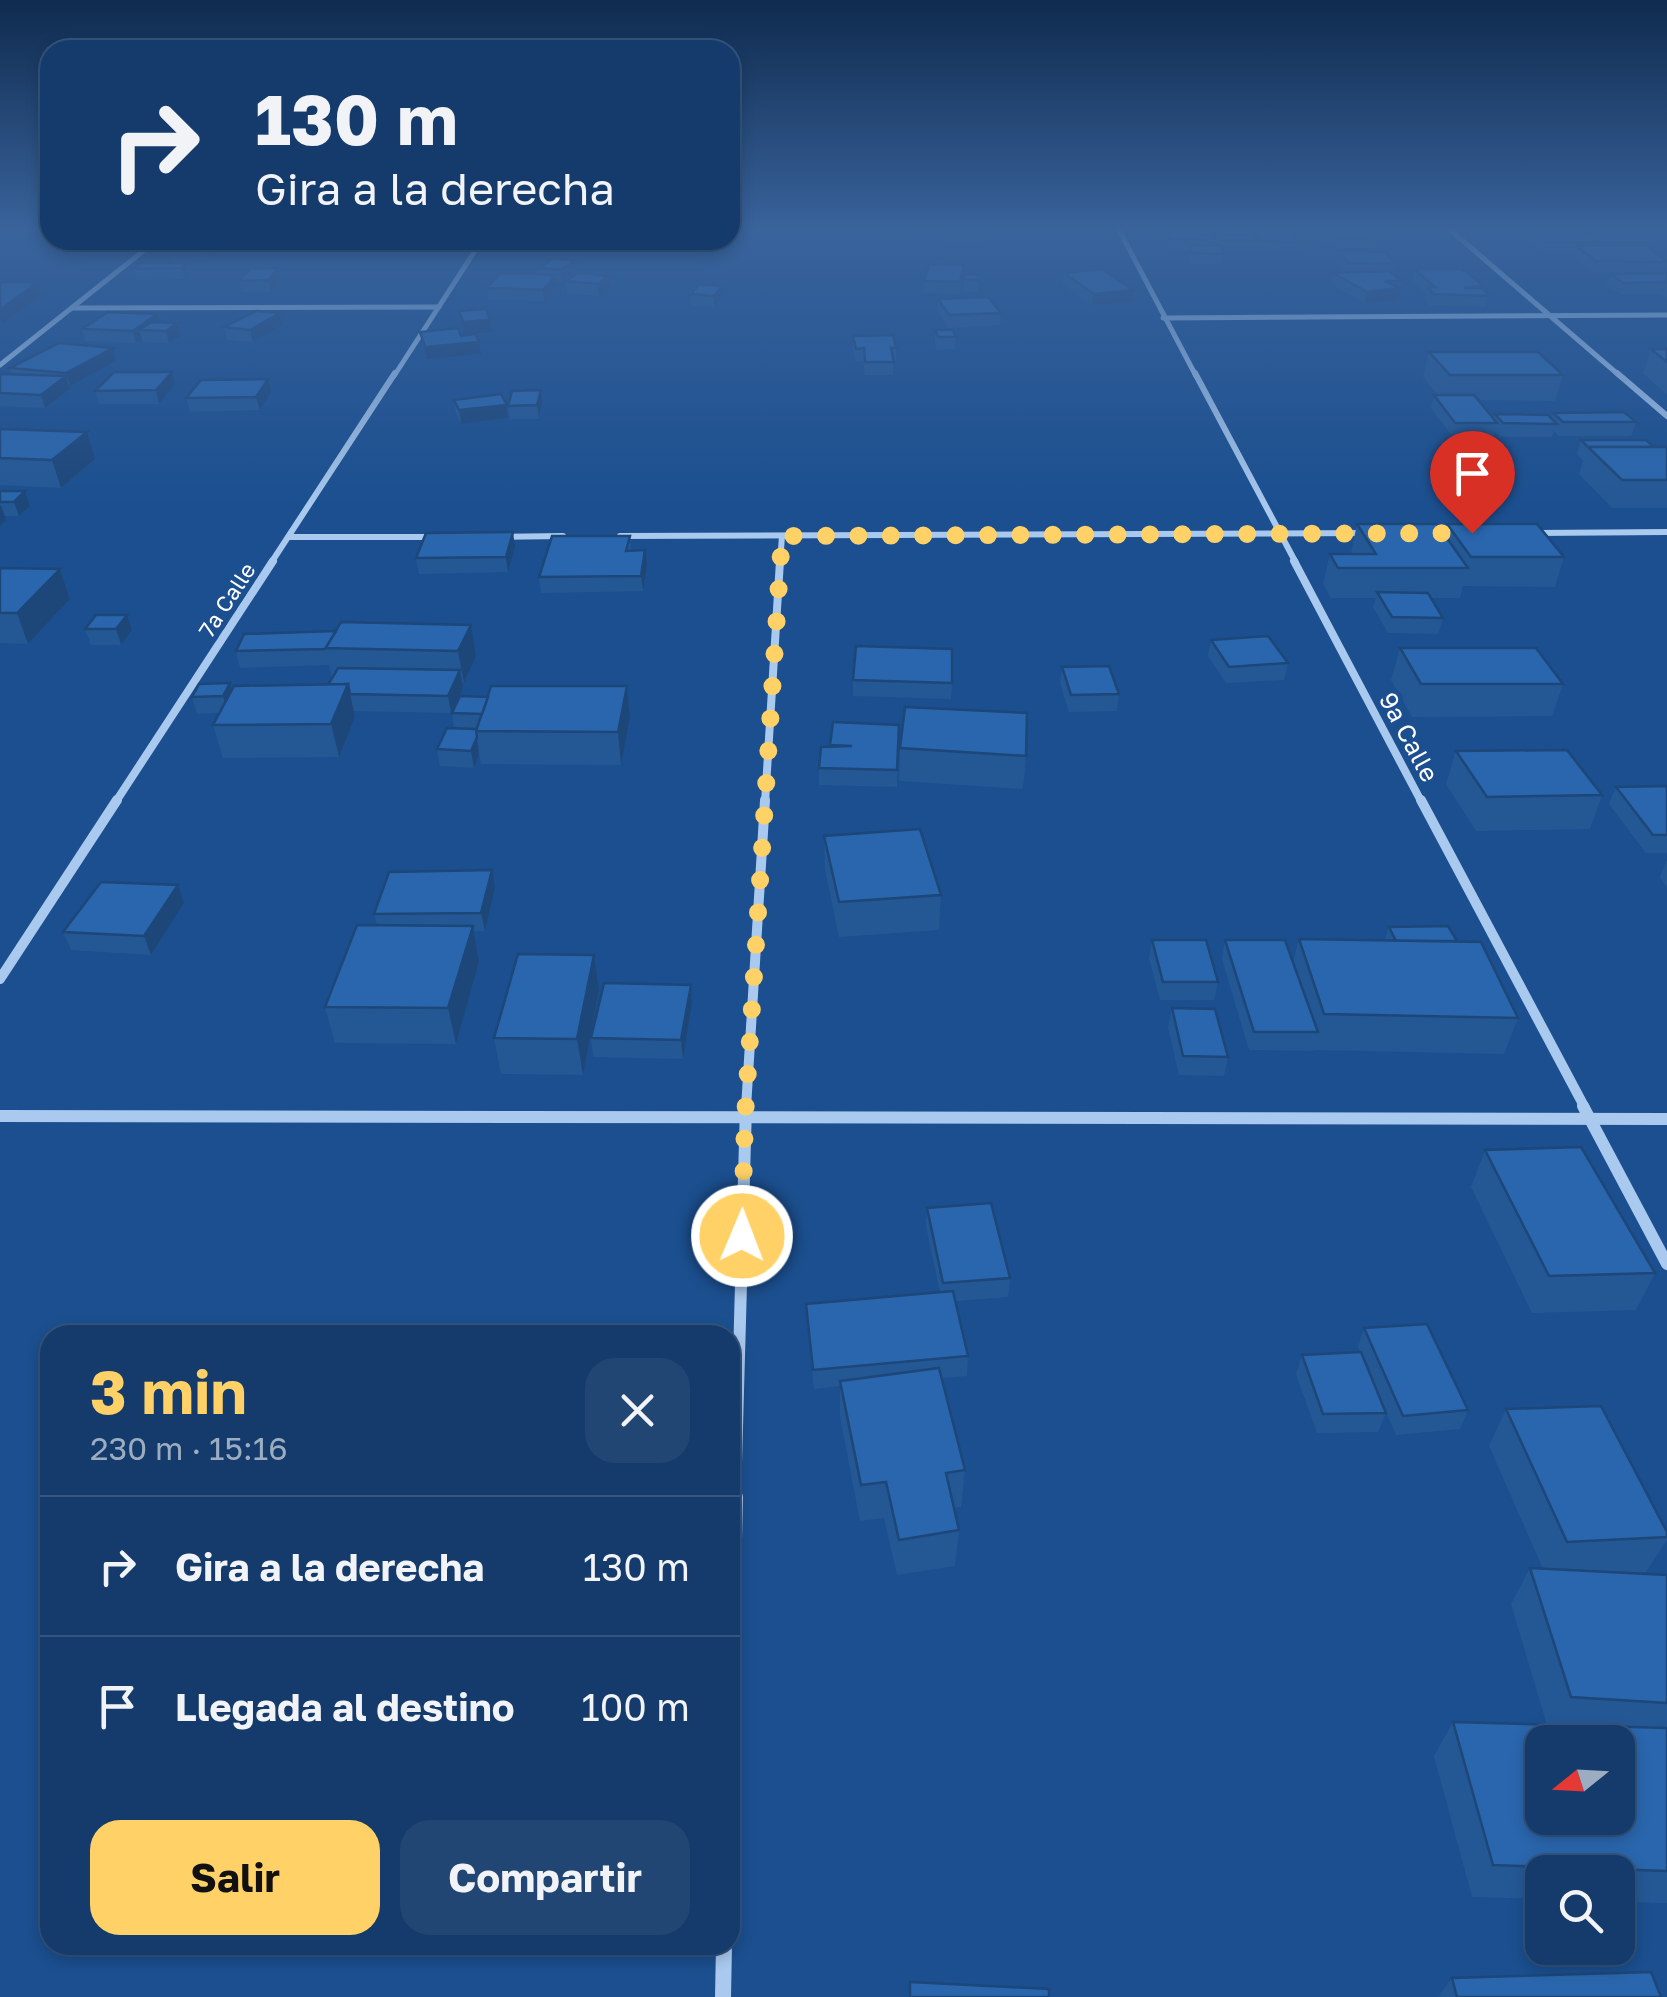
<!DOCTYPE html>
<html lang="es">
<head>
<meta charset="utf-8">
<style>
	:root { --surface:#143b6b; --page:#214673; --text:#f1f3f6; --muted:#9dadc1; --line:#33557e; --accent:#ffd166 }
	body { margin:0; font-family:"Golos Text",sans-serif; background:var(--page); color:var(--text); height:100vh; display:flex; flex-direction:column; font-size:38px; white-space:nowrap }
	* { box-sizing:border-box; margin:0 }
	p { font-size:32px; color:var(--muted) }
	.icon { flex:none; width:55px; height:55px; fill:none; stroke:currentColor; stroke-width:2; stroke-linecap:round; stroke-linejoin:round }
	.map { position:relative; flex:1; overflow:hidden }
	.drawer { position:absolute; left:40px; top:1325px; width:700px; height:630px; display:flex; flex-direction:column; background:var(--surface); border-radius:30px; box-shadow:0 5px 15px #0003,0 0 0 2px var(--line) }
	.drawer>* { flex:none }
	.hud { position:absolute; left:40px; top:40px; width:700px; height:210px; border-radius:30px; box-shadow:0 5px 15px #0003,0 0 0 2px var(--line); background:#143b6b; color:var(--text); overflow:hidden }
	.needle { width:65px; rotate:252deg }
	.fabs { position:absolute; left:1525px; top:1725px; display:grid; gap:20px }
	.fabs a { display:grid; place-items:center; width:110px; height:110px; border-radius:20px; background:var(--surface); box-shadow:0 5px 15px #0003,0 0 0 2px var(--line); font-size:50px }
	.pin { position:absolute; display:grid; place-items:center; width:85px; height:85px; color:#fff; margin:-102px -42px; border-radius:50% 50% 50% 0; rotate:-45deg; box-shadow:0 0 10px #0007 }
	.pin .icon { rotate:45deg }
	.me { position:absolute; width:110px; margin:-55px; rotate:1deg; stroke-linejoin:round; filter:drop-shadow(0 0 8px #0008) }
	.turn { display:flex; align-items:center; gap:35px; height:210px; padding:0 50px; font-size:45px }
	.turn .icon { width:130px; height:130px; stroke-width:2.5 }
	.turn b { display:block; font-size:70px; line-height:85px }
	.round { display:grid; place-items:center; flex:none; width:105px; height:105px; border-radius:30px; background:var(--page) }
	.headline { display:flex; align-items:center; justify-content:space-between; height:170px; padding:0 50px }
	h1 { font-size:60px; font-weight:700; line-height:75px; color:var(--accent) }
	.primary-button { display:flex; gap:20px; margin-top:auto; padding:20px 50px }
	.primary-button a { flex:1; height:115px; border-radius:30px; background:var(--accent); color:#111; font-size:40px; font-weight:700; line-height:115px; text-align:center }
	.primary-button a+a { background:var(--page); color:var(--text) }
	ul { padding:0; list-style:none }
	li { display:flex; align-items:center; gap:30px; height:140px; padding:0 50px; border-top:2px solid var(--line) }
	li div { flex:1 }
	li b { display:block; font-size:38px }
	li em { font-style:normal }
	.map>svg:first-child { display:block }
</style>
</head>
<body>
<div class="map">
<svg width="1667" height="1997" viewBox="0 0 1667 1997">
	<rect width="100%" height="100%" fill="#1b4f8f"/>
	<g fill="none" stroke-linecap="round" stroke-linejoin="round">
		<g stroke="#a9c9ee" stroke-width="5">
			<path d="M1118,228L1196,376"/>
			<path d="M1448,228L1620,376"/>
			<path d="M0,229H50"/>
			<path d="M72,308L439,307"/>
			<path d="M1163,318L1667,315"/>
			<path d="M0,365L157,240"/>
			<path d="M394,376L482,240"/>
		</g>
		<g stroke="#a9c9ee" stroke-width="6">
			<path d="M1195,373L1296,563"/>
			<path d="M1617,373L1667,416"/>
			<path d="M1535,533L1667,532"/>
			<path d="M620,536L1368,533"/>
			<path d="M289,537H438"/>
			<path d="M500,537L563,536"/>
			<path d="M271,563L395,373"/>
			<path d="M780,563L782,536"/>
		</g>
		<g stroke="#a9c9ee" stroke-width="8">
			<path d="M1294,561L1422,803"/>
			<path d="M115,803L273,561"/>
			<path d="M765,803L780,561"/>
		</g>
		<g stroke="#a9c9ee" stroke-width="10">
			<path d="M1421,800L1585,1108"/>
			<path d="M0,979L117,800"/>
			<path d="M746,1108L765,800"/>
		</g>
		<g stroke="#a9c9ee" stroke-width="12">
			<path d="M1583,1106L1667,1264"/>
			<path d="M0,1116L1667,1119"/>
			<path d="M735,1499L746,1106"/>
		</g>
		<g stroke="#a9c9ee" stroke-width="16">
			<path d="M730,1712L735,1497"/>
			<path d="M723,1997L724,1945"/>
		</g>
	</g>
	<g fill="#245895">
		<path d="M873,228H899L898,233L873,232Z"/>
		<path d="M946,228H976L977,231V242H951L946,233Z"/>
		<path d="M990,228H1038V230L990,229Z"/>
		<path d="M1047,228H1076V231L1047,230Z"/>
		<path d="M1164,228H1211L1213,246H1220L1216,238L1218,228L1254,234L1255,229L1299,242L1297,253L1260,252L1257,247L1256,252L1222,251L1221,265L1189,264L1190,251L1168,250L1167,234H1164Z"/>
		<path d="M1327,228L1380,236L1378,247L1338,249L1325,239Z"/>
		<path d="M1534,231L1599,242L1598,245L1667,261L1665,273H1667V298L1660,294H1620L1606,285L1610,274L1647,273L1592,272L1573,256L1574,253H1543L1531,242Z"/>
		<path d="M178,241L217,251L208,260L172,261L169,250Z"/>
		<path d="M1339,251L1395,264L1392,274L1401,281L1398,300L1365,303L1331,284L1333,273L1344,272L1337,263Z"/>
		<path d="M186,263L189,274L184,279L137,280L134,269Z"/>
		<path d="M964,265L960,294L924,293V281Z"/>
		<path d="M539,268L576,272L561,281H556L557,286L544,301L488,300L487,288L539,274Z"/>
		<path d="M1414,269L1484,286L1483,288L1489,296L1485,307L1430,306L1425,299L1426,294L1412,281Z"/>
		<path d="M1064,273L1132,302L1092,305L1063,284Z"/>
		<path d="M980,275L979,286L977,292L963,291L964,279Z"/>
		<path d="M609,276L610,287L599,296L567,293L566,281Z"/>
		<path d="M281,280L271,292H242L239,281Z"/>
		<path d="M722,286V297L714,307L692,306L691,294Z"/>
		<path d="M938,299L1001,313L1000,325L948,328L938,311Z"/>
		<path d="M280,313L283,325L253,342L227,340L224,327Z"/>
		<path d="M159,322L177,323L181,335L169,343L143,342L142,339L136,343L85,341L82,329Z"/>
		<path d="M935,330L956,337L955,349L937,350L935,343Z"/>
		<path d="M853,336L896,348V361H893V375H865L863,361H855L853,348Z"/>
		<path d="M113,348L116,361L69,386L70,389L45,408L0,406V374H12L10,368Z"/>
		<path d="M1651,349H1667V395L1643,373Z"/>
		<path d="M1429,352L1563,375L1555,401L1479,400L1493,419L1495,414L1551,418L1553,413L1636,422L1631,436H1559L1554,431L1552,437H1499L1495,432L1493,437L1452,436L1431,408L1434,395H1438L1423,377Z"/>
		<path d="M175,385L159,404H99L95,391Z"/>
		<path d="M271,392L260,410L190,412L186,398Z"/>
		<path d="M454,400L507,405L508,418L461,424L456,413Z"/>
		<path d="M542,403L539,419H510L508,406Z"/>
		<path d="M0,429L95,459L61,488L0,485Z"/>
		<path d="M1581,440L1667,447V508H1612L1579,474L1583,461L1577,454Z"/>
		<path d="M0,491H25L30,506L19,516H5L6,520L0,526Z"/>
		<path d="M1357,524L1444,535L1447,524L1564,557L1555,587L1463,586L1460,598H1431L1443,618L1438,634L1388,633L1373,607L1376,598H1331L1323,584L1330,554L1351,553Z"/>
		<path d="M630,536L631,551L647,566L643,591L541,593L539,577Z"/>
		<path d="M515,547L508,572L419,574L416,558Z"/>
		<path d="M0,568L60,569L70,599L28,644L0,643Z"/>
		<path d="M127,615L132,630L121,645H91L85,629Z"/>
		<path d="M471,625L476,656L464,683H462L463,687L451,713L354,711L355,717L339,757L223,758L213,725L220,713L197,714L192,697L232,691L328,685L332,678L329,665L240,668L236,651L336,631Z"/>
		<path d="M1211,640L1288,663L1284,680L1226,683L1208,656Z"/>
		<path d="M1400,648L1563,684L1552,716L1412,717L1391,680Z"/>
		<path d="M1062,667L1119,694L1117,711L1069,712L1060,683Z"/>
		<path d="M853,680L952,683L951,699L853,696Z"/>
		<path d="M627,686L630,718L621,765L481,764L479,754L474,768L440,766L437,749L454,728L452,713L488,697Z"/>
		<path d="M833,722L899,725L897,787L819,785V768L830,747Z"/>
		<path d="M900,748L1026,756L1023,789L899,781Z"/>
		<path d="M1456,751L1602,795L1590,829L1476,831L1446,784Z"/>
		<path d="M1667,786V853H1646L1609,804L1616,787Z"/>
		<path d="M824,836L941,895L939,930L839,937L825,870Z"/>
		<path d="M1667,860V888L1660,877Z"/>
		<path d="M495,888L485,931H474L479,962L456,1044L335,1043L325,1007L377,925L374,914Z"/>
		<path d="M184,903L151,955L71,950L63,932Z"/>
		<path d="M1389,927L1457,941L1518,1018L1504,1054L1314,1050L1313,1048V1051L1249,1050L1222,959L1225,940L1293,962L1299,939L1385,940Z"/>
		<path d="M1152,940L1218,982L1214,1000H1160L1149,958Z"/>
		<path d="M594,955L599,990L583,1075L501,1074L494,1038Z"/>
		<path d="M691,985L692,1004L683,1059L593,1057L591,1038Z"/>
		<path d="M1172,1008L1228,1057L1224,1076L1179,1075L1168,1027Z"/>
		<path d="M1485,1150L1655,1273L1636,1310L1532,1313L1471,1187Z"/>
		<path d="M927,1208L1010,1278L1008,1297L956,1301L968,1356L967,1376L941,1378L965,1470L961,1507L954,1508L959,1530L955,1566L897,1575L884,1518L860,1521L840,1417V1386L814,1389L807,1323L806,1304L940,1292L926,1227Z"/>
		<path d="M1364,1328L1468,1410L1460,1429L1396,1435L1379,1396L1386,1413L1378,1432L1317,1433L1296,1374L1302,1355L1360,1352L1358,1347Z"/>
		<path d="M1506,1409L1667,1532V1540L1646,1572L1631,1573L1667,1575V1903L1618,1902V1872H1542V1899L1472,1897L1434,1756L1453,1722L1547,1725L1511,1604L1530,1568L1543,1569L1489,1446Z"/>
		<path d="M396,1945H501L499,1956Z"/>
		<path d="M1452,1978L1661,1997H1438Z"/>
	</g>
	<g fill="#1d4779">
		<path d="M214,240L217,251L208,260L206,249Z"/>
		<path d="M575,261L576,272L561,281L560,270Z"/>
		<path d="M186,263L189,274L184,279L181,268Z"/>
		<path d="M278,268L281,280L271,292L268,280Z"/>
		<path d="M556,275L557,286L544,301L543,290Z"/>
		<path d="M609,276L610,287L599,296L598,284Z"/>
		<path d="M38,282L42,294L2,324L0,310Z"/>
		<path d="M722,286V297L714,307V296Z"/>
		<path d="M1400,288L1398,300L1365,303L1367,292Z"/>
		<path d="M1133,290L1132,302L1092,305L1094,294Z"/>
		<path d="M280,313L283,325L253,342L250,330Z"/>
		<path d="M157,314L160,326L139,330L142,339L136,343L133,331Z"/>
		<path d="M490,320L492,332L465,334L463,322Z"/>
		<path d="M177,323L181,335L169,343L166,331Z"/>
		<path d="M479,342L481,354L427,359L425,347Z"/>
		<path d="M113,348L116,361L70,386L66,373Z"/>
		<path d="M172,372L175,385L159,404L156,390Z"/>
		<path d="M66,376L70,389L45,408L41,395Z"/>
		<path d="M268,379L271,392L260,410L256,397Z"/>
		<path d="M541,390L542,403L539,419L537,405Z"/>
		<path d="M507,405L508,418L461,424L459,410Z"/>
		<path d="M87,432L95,459L61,488L52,460Z"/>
		<path d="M25,491L30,506L19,516L14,502Z"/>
		<path d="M1,505L6,520L0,526V506Z"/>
		<path d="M513,532L515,547L508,572L506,557Z"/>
		<path d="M645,550L647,566L643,591L641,576Z"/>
		<path d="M60,569L70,599L28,644L17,613Z"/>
		<path d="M127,615L132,630L121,645L116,629Z"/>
		<path d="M471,625L476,656L464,683L458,651Z"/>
		<path d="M460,670L463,687L451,713L448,696Z"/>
		<path d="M230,683L234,700L228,712L223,696Z"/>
		<path d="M348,684L355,717L339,757L331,724Z"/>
		<path d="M627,686L630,718L621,765L618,732Z"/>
		<path d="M477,737L479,754L474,768L471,751Z"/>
		<path d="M492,870L495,888L485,931L481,913Z"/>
		<path d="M178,885L184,903L151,955L144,936Z"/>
		<path d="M473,926L479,962L456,1044L448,1008Z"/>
		<path d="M594,955L599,990L583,1075L577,1039Z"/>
		<path d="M691,985L692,1004L683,1059L681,1040Z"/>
		<path d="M495,1945H501L499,1956Z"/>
	</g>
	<g fill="#2a66ad" stroke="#1d4779" stroke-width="2.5" fill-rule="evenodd">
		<path d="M949,228H976L977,231H951Z"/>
		<path d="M1168,228H1211L1214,241L1169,239Z"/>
		<path d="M1218,228H1250L1258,241L1224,240Z"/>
		<path d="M1327,228H1367L1380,236L1341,238Z"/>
		<path d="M1255,229L1292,230L1299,242L1262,241Z"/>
		<path d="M1534,231L1585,232L1599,242H1546Z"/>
		<path d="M214,240L206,249L169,250L178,241Z"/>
		<path d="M1191,245L1222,246L1223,254L1191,253Z"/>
		<path d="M1576,245L1647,246L1667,262L1595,261Z"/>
		<path d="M1339,251L1385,252L1395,264L1348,263Z"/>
		<path d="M554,258L575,261L560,270L539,268Z"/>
		<path d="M139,263H186L181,268L134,269Z"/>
		<path d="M929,264L964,265L960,282L924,281Z"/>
		<path d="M278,268L268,280L239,281L250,269Z"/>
		<path d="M1102,269L1133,290L1094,294L1064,273Z"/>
		<path d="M1414,269H1462L1484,286L1464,288H1483L1489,296L1433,294L1428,287H1435Z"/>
		<path d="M1389,271L1401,281H1385L1400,288L1367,292L1333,273Z"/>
		<path d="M500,273L556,275L543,290L487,288Z"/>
		<path d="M578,273L609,276L598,284L566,281Z"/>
		<path d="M1667,273V284L1664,282L1624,283L1610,274Z"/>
		<path d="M966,274L980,275L978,280L964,279Z"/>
		<path d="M3,282H38L0,310V284Z"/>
		<path d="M700,284L722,286L714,296L691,294Z"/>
		<path d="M988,297L1001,313L949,315L938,299Z"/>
		<path d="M486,309L490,320L463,322L459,311Z"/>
		<path d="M256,311L280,313L250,330L224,327Z"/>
		<path d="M108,312L157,314L133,331L82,329Z"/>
		<path d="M152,322L177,323L166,331L139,330Z"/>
		<path d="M458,328L461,336L476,334L479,342L425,347L420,332Z"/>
		<path d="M935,330H953L956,337H938Z"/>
		<path d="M893,335L896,348H891L894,362H865L864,348L856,349L853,336Z"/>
		<path d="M59,343L113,348L66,373L10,368Z"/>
		<path d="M1651,349H1667V362Z"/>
		<path d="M1429,352H1538L1563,375H1450Z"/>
		<path d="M114,372H172L156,390L95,391Z"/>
		<path d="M0,374H1L66,376L41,395L0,393Z"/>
		<path d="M268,379L256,397L186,398L201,380Z"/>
		<path d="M541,390L537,405L508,406L512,391Z"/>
		<path d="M501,394L507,405L459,410L454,400Z"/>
		<path d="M1434,395H1474L1497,423H1455Z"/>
		<path d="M1624,412L1636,422H1563L1553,413Z"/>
		<path d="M1495,414L1548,415L1557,424L1503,423Z"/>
		<path d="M0,429L87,432L52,460L0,458Z"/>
		<path d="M1581,440H1646L1654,447H1588Z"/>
		<path d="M1588,447H1667V480H1622Z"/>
		<path d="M0,491H25L14,502H0Z"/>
		<path d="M1357,524H1437L1468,568H1338L1330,554H1376Z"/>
		<path d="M1447,524H1537L1564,557H1471Z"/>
		<path d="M513,532L506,557L416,558L426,533Z"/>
		<path d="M552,536H630L626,551L645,550L641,576L539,577Z"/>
		<path d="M0,568L60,569L17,613H0Z"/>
		<path d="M1377,592L1428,593L1443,618L1392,617Z"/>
		<path d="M96,615H127L116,629H85Z"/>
		<path d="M341,622L471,625L458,651L325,648Z"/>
		<path d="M336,631L325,649L236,651L244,634Z"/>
		<path d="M1268,636L1288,663L1229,667L1211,640Z"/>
		<path d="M856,646L952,649V683L853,680Z"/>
		<path d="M1400,648H1536L1563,684H1421Z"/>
		<path d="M1109,666L1119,694L1071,695L1062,667Z"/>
		<path d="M338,668L460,670L448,696L350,694L348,684L328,685Z"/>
		<path d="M230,683L223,696L192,697L199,684Z"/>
		<path d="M348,684L331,724L213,725L234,686Z"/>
		<path d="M491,686H627L618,732L476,731Z"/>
		<path d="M460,696L488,697L482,714L452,713Z"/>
		<path d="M905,707L1027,713L1026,756L900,748Z"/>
		<path d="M833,722L899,725L897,770L819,768L821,747L852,746L830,745Z"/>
		<path d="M447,728L476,729L477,737L471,751L437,749Z"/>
		<path d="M1567,750L1602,795L1487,797L1456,751Z"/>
		<path d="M1667,786V835H1653L1616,787Z"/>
		<path d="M920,829L941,895L839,902L824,836Z"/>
		<path d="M492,870L481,913L374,914L389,872Z"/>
		<path d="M101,882L178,885L144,936L63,932Z"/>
		<path d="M357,925L473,926L448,1008L325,1007Z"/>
		<path d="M1448,926L1457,941H1396L1389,927Z"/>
		<path d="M1299,939L1481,942L1518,1018L1324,1014Z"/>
		<path d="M1152,940H1206L1218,982H1163Z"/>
		<path d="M1225,940H1285L1318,1032H1254Z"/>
		<path d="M518,954L594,955L577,1039L494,1038Z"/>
		<path d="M604,983L691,985L681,1040L591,1038Z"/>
		<path d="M1172,1008L1215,1009L1228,1057L1183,1056Z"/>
		<path d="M1581,1147L1655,1273L1549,1276L1485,1150Z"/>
		<path d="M991,1203L1010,1278L943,1283L927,1208Z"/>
		<path d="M953,1291L968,1356L813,1370L806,1304Z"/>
		<path d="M1427,1324L1468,1410L1403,1416L1364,1328Z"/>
		<path d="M1361,1352L1386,1413L1323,1414L1302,1355Z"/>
		<path d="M939,1368L965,1470L946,1473L959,1530L899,1540L886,1482L861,1485L840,1381Z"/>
		<path d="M1601,1406L1667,1532V1537L1567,1542L1506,1409Z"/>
		<path d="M1530,1568L1667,1575V1703L1571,1697Z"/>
		<path d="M1453,1722L1667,1728V1871L1493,1865ZM1542,1742H1618V1818H1542Z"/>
		<path d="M1651,1972L1661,1997H1457L1452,1978Z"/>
		<path d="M910,1982L1049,1989V1997H910Z"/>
	</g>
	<linearGradient id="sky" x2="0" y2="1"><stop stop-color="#0f2b4f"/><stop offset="0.45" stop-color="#39639b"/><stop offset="1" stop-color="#39639b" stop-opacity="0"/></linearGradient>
	<rect width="1667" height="507" fill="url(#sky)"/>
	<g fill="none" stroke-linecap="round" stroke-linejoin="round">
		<path stroke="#ffd166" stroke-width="18" stroke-dasharray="0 32.4" d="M742,1236L745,1117L782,536L1472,533"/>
	</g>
	<g text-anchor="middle" stroke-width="10" stroke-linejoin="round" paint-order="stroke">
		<g font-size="22" fill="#fff" stroke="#1b4f8f">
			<text transform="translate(227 600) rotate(-57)" y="8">7a Calle</text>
		</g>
		<g font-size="25" fill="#fff" stroke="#1b4f8f">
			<text transform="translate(1409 737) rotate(62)" y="9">9a Calle</text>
		</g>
	</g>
</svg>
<div class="fabs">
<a><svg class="needle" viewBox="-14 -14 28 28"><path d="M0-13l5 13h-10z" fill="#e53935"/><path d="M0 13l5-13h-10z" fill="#9dadc1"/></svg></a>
<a><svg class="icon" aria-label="search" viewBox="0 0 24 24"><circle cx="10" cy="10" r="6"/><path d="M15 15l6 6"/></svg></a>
</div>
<div class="pin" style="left:1472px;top:533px;background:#d93025"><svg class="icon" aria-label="arrive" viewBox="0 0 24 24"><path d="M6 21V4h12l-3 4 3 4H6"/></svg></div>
<svg class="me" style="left:742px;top:1236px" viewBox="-20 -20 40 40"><circle r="17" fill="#ffd166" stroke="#fff" stroke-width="3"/><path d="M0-11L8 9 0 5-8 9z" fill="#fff"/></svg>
<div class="hud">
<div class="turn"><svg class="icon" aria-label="right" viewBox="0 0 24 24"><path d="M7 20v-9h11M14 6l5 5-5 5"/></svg><div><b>130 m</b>Gira a la derecha</div></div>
</div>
<section class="drawer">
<div class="headline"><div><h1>3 min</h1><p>230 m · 15:16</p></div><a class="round"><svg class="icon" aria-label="close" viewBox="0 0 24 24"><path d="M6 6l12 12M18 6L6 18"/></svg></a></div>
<ul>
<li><svg class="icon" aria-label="right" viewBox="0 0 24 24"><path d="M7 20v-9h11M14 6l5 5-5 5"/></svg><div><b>Gira a la derecha</b></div><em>130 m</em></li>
<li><svg class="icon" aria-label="arrive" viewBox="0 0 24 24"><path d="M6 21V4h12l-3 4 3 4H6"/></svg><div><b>Llegada al destino</b></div><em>100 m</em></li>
</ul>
<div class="primary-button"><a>Salir</a><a>Compartir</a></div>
</section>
</div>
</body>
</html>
